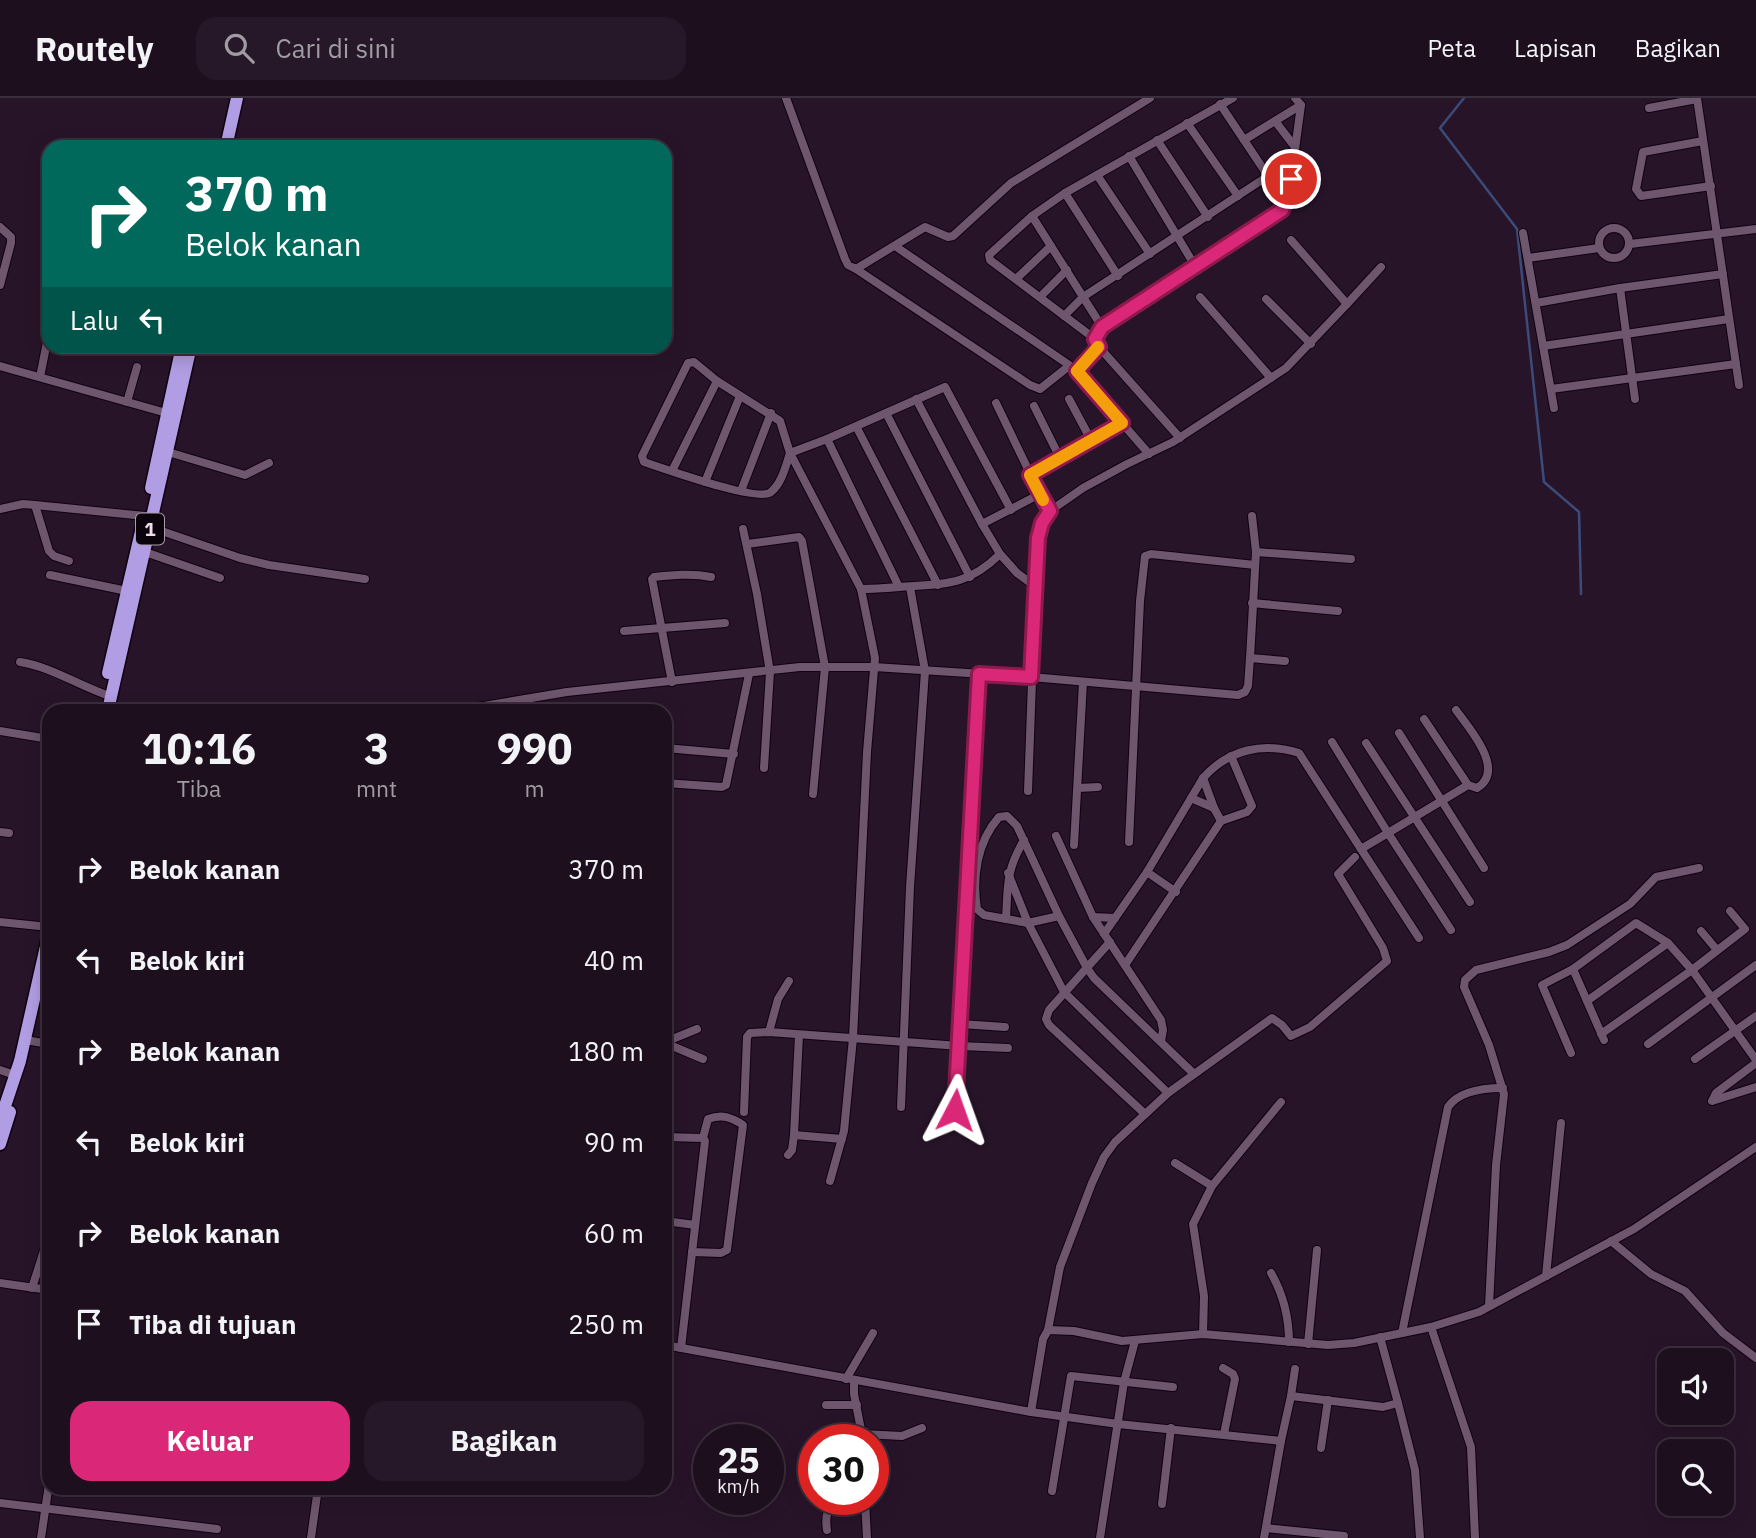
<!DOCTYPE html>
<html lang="id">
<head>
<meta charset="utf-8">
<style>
	:root { --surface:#1e0f1f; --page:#261828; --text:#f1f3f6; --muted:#a19ca4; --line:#3c2f3d; --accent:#db2777 }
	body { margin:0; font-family:"IBM Plex Sans",sans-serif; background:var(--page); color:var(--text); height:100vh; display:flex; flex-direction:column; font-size:26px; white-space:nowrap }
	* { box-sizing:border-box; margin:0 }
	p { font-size:23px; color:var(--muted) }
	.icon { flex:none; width:38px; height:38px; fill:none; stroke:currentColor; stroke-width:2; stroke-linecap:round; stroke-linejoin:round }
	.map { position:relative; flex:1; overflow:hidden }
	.panel { position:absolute; left:42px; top:606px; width:630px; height:791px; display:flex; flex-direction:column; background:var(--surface); border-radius:21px; box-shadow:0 4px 18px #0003,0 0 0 2px var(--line) }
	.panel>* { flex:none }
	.top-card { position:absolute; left:42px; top:42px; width:630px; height:214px; border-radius:21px; box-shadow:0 4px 18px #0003,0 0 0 2px var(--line); background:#00695c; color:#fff; overflow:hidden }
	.controls { position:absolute; left:1657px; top:1250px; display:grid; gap:14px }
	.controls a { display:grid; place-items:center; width:77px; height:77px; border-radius:14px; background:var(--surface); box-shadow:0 4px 18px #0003,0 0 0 2px var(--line); font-size:35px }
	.speed { position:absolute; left:693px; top:1326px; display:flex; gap:14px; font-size:35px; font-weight:700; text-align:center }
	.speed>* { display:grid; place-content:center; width:91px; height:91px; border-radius:50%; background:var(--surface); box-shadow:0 4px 18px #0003,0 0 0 2px var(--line); line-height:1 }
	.speed small { font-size:18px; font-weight:400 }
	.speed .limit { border:10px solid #d22; background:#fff; color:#111 }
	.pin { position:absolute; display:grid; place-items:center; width:60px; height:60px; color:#fff; margin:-30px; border:4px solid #fff; border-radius:50%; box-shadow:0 2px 7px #0007 }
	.me { position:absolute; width:77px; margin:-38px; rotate:4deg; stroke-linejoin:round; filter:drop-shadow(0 0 5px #0008) }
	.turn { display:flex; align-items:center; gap:24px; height:147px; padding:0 28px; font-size:32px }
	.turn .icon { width:91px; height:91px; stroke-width:2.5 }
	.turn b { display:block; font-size:49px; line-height:60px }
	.then { display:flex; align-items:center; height:66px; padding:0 28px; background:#0003; gap:14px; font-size:26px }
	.eta { display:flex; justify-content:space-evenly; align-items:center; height:119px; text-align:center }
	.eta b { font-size:42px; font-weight:800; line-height:49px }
	.primary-button { display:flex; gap:14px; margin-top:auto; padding:14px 28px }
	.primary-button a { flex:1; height:80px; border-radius:21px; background:var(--accent); color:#fff; font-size:28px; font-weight:800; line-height:80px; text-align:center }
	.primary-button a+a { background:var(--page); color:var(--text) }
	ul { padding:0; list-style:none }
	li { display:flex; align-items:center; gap:21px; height:91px; padding:0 28px }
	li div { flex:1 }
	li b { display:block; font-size:26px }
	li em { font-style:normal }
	header { display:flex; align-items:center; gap:42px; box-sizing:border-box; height:98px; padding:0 35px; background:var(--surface); border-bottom:2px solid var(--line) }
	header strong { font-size:33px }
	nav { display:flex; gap:38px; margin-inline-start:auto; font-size:24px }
	.search { width:490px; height:63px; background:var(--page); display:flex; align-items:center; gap:18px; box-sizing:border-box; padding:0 24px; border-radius:21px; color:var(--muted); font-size:26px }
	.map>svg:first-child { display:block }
</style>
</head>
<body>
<header>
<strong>Routely</strong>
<div class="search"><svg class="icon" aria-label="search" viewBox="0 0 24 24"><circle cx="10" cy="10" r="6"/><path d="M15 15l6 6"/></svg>Cari di sini</div>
<nav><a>Peta</a><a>Lapisan</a><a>Bagikan</a></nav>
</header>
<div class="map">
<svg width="1756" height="1440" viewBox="0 0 1756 1440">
	<rect width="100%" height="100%" fill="#281429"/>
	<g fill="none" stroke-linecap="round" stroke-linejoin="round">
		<path stroke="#3b4b7a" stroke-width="2.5" d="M1464,0L1440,30L1517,131L1544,384L1579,414L1581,496"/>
		<defs>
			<g id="minor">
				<path d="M786,0L845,161L848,167L856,171L925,129L948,139L953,138L1011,85L1150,0"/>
				<path d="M1697,0L1739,287"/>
				<path d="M1220,6L1268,78"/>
				<path d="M1649,10L1697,1"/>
				<path d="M1275,23L1295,49"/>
				<path d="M1187,25L1238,98"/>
				<path d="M1157,42L1208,119"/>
				<path d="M1244,42L1301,7"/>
				<path d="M1703,43L1643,54L1636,91L1641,98L1711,88"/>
				<path d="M1129,58L1195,168"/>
				<path d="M1097,77L1150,156"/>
				<path d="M1065,95L1118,178"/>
				<path d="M1032,118L1102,229L1099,234"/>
				<path d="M0,129L11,139V145L0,187"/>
				<circle cx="1614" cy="145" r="15"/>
				<path d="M1523,135L1554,310"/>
				<path d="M1630,146L1756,131"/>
				<path d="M895,148L1072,269"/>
				<path d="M1528,160L1599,150"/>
				<path d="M856,171L1030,287L1040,291L1069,268"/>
				<path d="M1017,180L1051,148"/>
				<path d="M1620,190L1635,301"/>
				<path d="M1041,198L1067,172"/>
				<path d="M1200,199L1271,280"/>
				<path d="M1266,201L1311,246"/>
				<path d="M1536,205L1620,190L1723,176"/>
				<path d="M1347,206L1381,169"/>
				<path d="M1064,218L1083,199L1268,78L1293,66"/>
				<path d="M1102,229L1282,112L1289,96L1301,7L1295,0"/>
				<path d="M1095,241L990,162L989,157L1032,118L1065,95L1233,0"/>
				<path d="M1543,248L1729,221"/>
				<path d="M0,268L170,316"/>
				<path d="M40,279L49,234"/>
				<path d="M1551,291L1736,266"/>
				<path d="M916,301L982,426L1000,456L1017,475L1036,489"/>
				<path d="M1069,301L1091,342"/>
				<path d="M127,304L137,269"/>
				<path d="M996,305L1040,396"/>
				<path d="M1034,308L1060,360"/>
				<path d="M886,315L970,479"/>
				<path d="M1122,325L1077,273L1099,249L1180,340"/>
				<path d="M857,330L938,487"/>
				<path d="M827,341L945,289L1011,412"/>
				<path d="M168,354L245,377L269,365"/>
				<path d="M672,373L717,283"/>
				<path d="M1030,377L1122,325L1149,356"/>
				<path d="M705,384L740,298"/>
				<path d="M741,393L771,315"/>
				<path d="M35,407L49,453L54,458L69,463"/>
				<path d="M0,411L23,406L35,407L145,418"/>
				<path d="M982,426L1040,396L1050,413"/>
				<path d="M150,429L240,460L269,467L365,481"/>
				<path d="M743,431L757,496L770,574L764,670"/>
				<path d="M747,446L799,439L802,443L825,569L813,696"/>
				<path d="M145,454L220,480"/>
				<path d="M1256,454L1351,461"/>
				<path d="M50,477L127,493"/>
				<path d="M861,491C874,491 887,490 899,489C942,486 967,489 1000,456"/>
				<path d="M1252,505L1338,513"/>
				<path d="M624,533L725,525"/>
				<path d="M1250,560L1256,454L1252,418"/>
				<path d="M20,564C51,569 74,585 104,596"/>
				<path d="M672,584L652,481L654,479C673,477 692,475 711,479"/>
				<path d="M460,612L567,594L800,569H874L1031,579L1238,597L1245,594L1248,588L1250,560L1285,563"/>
				<path d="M1424,621L1468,687"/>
				<path d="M0,633L49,641"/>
				<path d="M1399,635L1484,770"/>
				<path d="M1366,645L1470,804"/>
				<path d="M665,650L734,656"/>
				<path d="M1203,680L1214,710"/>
				<path d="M665,685L722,689L726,687L749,576"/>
				<path d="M1078,690L1098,689"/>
				<path d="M1028,693L1037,447L1042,425L1050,413L1083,390L1127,366L1173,344L1286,270L1347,206L1291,142"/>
				<path d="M1221,723L1247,714L1252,708L1231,658"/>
				<path d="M0,734L9,735"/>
				<path d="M1056,738L1093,819L1161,922L1163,932L1161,943"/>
				<path d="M1129,744L1140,503L1145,458L1151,456L1255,467"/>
				<path d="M1074,747L1083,584"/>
				<path d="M1361,751L1419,840"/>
				<path d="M1147,774L1176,794"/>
				<path d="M1008,775L1028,825L1064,894L1168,995"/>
				<path d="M1059,818L1028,825L984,817L977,811C972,779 977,744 999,719L1007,718L1017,728L1059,818L1087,870L1094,880L1193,975"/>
				<path d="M1093,819L1115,820"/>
				<path d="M1006,821C1008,785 1006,773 1024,742"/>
				<path d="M0,824L49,829"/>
				<path d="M1451,832L1388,735L1468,687L1477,690C1507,672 1468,629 1456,612"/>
				<path d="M1701,833L1717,852"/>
				<path d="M1104,836L1147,774L1203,680C1229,651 1263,644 1299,655L1361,751L1388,735L1332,644"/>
				<path d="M1110,844L1049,912L1046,921L1049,927L1145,1016"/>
				<path d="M1125,867L1221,723L1214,710L1191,700"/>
				<path d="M1573,871L1604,942"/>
				<path d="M1587,903L1668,845"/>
				<path d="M961,926L1005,929"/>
				<path d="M769,934L778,901L789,883"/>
				<path d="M1601,936L1692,872L1745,831L1730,813"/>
				<path d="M25,942L49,946"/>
				<path d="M665,944L697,931"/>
				<path d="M665,945L703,961"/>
				<path d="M1648,946L1756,867"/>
				<path d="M1571,955L1542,887L1573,871L1636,825L1668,845L1692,872L1756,962"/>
				<path d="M1695,961L1756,918"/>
				<path d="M1756,965L1716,995L1712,1003L1756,989"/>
				<path d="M0,972L15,977"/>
				<path d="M901,1009L910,789L925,573L910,489"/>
				<path d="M955,1012L960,948L1008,950"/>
				<path d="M744,1014L747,939L750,935L769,934L960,948L967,764L979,576"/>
				<path d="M794,1037L842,1041"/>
				<path d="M665,1039L703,1040L705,1043L681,1250"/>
				<path d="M788,1057L792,1052L794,1037L799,937"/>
				<path d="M1175,1065L1212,1088"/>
				<path d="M830,1083L844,1033L853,940L867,654L875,560L861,491L790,355L780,323L717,283L694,264L688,265L642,358L644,364C663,370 759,405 771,394C782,385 786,367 790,355L827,341L899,489"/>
				<path d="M665,1123L695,1127"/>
				<path d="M1611,1143L1651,1176L1685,1193L1723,1235L1756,1260"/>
				<path d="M692,1154L721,1155L727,1152L743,1027C731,1019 722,1016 708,1021L703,1040"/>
				<path d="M1271,1175C1283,1196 1289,1220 1289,1244"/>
				<path d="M1546,1178L1561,1025"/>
				<path d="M0,1185L49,1192"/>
				<path d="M32,1190L49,1137"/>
				<path d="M1489,1208L1496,1067L1504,996L1489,947L1464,889L1465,882L1476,872L1549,854L1567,847L1630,806L1656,779L1699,770"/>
				<path d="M1431,1229L1471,1349L1475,1440"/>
				<path d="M1048,1232L1060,1169L1092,1085L1104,1059L1115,1044L1168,995L1272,920L1282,927L1291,938L1310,929L1387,863L1383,850L1338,776L1355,759"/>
				<path d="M1402,1235L1448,1009C1459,993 1485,990 1503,990"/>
				<path d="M1203,1236L1204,1198L1193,1126L1212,1088L1281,1004"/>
				<path d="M1308,1246L1317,1152"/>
				<path d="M665,1247L1031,1314L1043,1241L1048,1232L1074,1233L1122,1243L1203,1236L1328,1247L1354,1245L1431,1229L1479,1214L1634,1131L1756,1049"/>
				<path d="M1223,1270L1233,1276L1235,1281L1224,1336"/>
				<path d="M846,1281L873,1235"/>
				<path d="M854,1282V1296L863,1342"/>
				<path d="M1291,1298L1295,1271"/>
				<path d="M1398,1305L1415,1372L1420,1440"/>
				<path d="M826,1307H857"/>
				<path d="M1031,1314L1118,1326L1281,1343L1264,1440"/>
				<path d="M862,1336L902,1338L922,1330"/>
				<path d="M1281,1343L1291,1298L1383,1309L1398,1305L1380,1239"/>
				<path d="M1321,1350L1328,1302"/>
				<path d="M420,1390L427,1391"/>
				<path d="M1052,1393L1071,1278L1173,1289"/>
				<path d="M865,1402L867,1440"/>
				<path d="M0,1405L217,1431"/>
				<path d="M1162,1406L1171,1330"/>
				<path d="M1266,1430L1344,1438"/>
				<path d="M827,1432C825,1418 826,1410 840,1402"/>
				<path d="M41,1440L49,1386"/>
				<path d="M311,1440L318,1390"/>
				<path d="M1100,1440L1124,1284L1135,1243"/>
			</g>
			<g id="highway">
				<path d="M226,49L237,0"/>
				<path d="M151,390L182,248"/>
				<path d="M108,575L142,429"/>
				<path d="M108,612L191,248"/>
				<path d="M0,1023L20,963L49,835"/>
				<path d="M0,1046L10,1014"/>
			</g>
		</defs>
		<use href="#minor" stroke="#100111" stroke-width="10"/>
		<use href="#highway" stroke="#100111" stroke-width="15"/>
		<use href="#minor" stroke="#6e566e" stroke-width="8"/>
		<use href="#highway" stroke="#b19de3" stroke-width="12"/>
	</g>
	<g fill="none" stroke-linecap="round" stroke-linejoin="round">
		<defs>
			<path id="route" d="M955,1012L979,576L1031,579L1038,440L1042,425L1050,413L1030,377L1122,325L1077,273L1099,249L1095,241L1102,229L1282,112L1289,96L1291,81"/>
		</defs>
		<use href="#route" stroke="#8e194d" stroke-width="18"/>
		<use href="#route" stroke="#db2777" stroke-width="12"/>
		<path stroke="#f59e0b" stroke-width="12" d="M1043,402L1030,377L1122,325L1077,273L1098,249"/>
	</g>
	<g text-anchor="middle" stroke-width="6" stroke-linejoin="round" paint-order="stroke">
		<rect fill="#0c040c" stroke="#a99da9" stroke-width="2" x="136" y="415.5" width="28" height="31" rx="5"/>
		<g font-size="19" font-weight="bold" fill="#ecdeec">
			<text x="150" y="438">1</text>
		</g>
	</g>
</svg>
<div class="controls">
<a><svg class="icon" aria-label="sound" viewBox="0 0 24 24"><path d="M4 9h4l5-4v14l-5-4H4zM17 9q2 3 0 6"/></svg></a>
<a><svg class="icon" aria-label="search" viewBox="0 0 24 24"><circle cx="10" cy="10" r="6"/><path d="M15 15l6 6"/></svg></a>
</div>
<div class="speed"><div>25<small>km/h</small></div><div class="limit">30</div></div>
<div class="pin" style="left:1291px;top:81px;background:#d93025"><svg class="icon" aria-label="arrive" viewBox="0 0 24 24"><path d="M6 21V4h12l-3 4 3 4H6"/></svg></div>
<svg class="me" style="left:955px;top:1012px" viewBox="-20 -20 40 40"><path d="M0-17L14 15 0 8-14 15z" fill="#db2777" stroke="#fff" stroke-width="4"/></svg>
<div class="top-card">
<div class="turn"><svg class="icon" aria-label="right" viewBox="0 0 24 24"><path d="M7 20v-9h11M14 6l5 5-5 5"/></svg><div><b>370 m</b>Belok kanan</div></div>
<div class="then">Lalu<svg class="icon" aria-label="left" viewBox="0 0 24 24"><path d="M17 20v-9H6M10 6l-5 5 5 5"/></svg></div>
</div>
<section class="panel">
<div class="eta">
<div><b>10:16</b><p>Tiba</p></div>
<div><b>3</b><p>mnt</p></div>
<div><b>990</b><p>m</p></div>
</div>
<ul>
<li><svg class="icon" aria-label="right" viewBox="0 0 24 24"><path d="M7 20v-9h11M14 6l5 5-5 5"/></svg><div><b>Belok kanan</b></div><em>370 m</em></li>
<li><svg class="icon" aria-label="left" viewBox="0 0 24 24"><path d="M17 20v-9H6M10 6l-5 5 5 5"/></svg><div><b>Belok kiri</b></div><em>40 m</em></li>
<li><svg class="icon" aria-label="right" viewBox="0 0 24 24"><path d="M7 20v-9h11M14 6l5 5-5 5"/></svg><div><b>Belok kanan</b></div><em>180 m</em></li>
<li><svg class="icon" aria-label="left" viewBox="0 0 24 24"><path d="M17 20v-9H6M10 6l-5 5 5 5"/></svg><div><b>Belok kiri</b></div><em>90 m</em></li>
<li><svg class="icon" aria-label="right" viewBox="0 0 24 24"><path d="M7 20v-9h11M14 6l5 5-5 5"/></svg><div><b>Belok kanan</b></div><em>60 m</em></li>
<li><svg class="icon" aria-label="arrive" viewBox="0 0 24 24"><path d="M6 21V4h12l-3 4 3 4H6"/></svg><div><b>Tiba di tujuan</b></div><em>250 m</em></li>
</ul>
<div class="primary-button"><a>Keluar</a><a>Bagikan</a></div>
</section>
</div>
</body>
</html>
